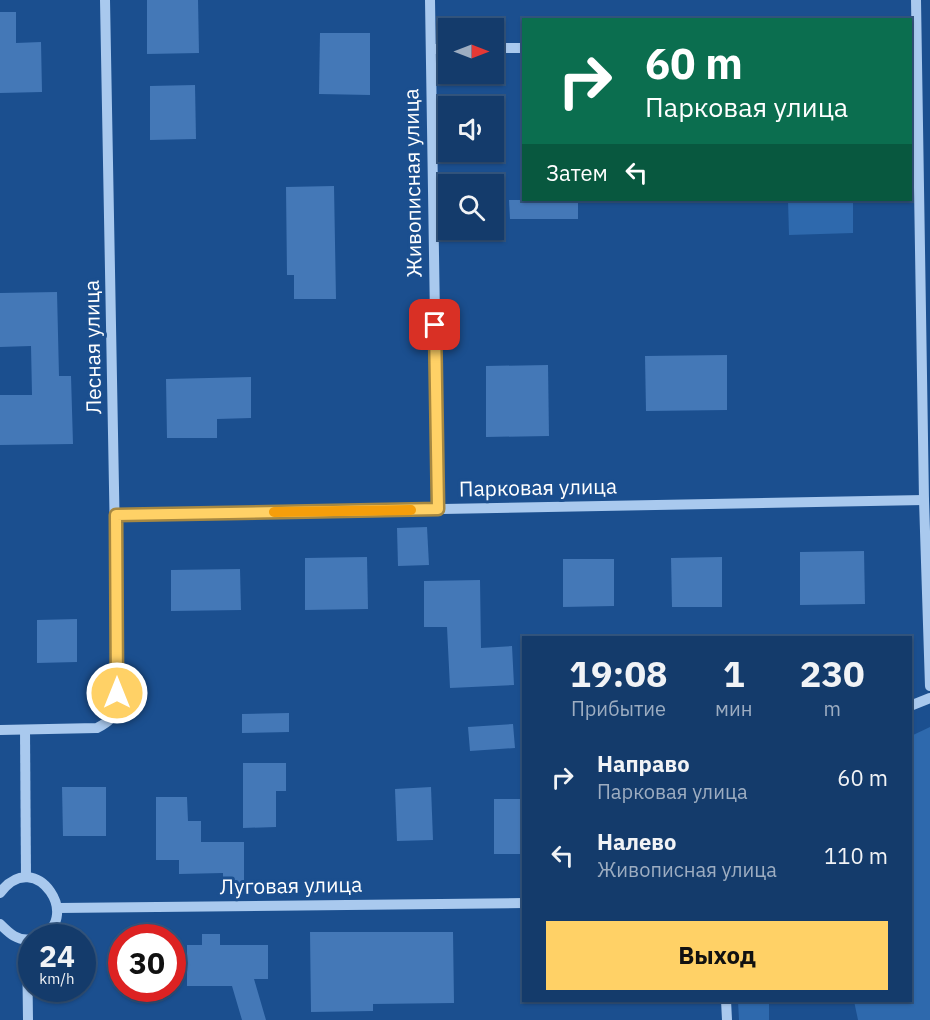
<!DOCTYPE html>
<html lang="ru">
<head>
<meta charset="utf-8">
<style>
	:root { --surface:#143b6b; --page:#1d4271; --text:#f1f3f6; --muted:#9dadc1; --line:#33557e; --accent:#ffd166 }
	body { margin:0; font-family:"IBM Plex Sans",sans-serif; background:var(--page); color:var(--text); height:100vh; display:flex; flex-direction:column; font-size:22px; white-space:nowrap }
	* { box-sizing:border-box; margin:0 }
	p { font-size:20px; color:var(--muted) }
	.icon { flex:none; width:33px; height:33px; fill:none; stroke:currentColor; stroke-width:2; stroke-linecap:round; stroke-linejoin:round }
	.map { position:relative; flex:1; overflow:hidden }
	.drawer { position:absolute; left:522px; top:636px; width:390px; height:366px; display:flex; flex-direction:column; background:var(--surface); border-radius:0px; box-shadow:0 2px 4px #0004,0 0 0 2px var(--line) }
	.drawer>* { flex:none }
	.guide { position:absolute; left:522px; top:18px; width:390px; height:183px; border-radius:0px; box-shadow:0 2px 4px #0004,0 0 0 2px var(--line); background:#0b6e4f; color:#fff; overflow:hidden }
	.needle { width:39px; rotate:90deg }
	.tools { position:absolute; left:438px; top:18px; display:grid; gap:12px }
	.tools a { display:grid; place-items:center; width:66px; height:66px; border-radius:0px; background:var(--surface); box-shadow:0 2px 4px #0004,0 0 0 2px var(--line); font-size:30px }
	.speed { position:absolute; left:18px; top:924px; display:flex; gap:12px; font-size:30px; font-weight:700; text-align:center }
	.speed>* { display:grid; place-content:center; width:78px; height:78px; border-radius:50%; background:var(--surface); box-shadow:0 2px 4px #0004,0 0 0 2px var(--line); line-height:1 }
	.speed small { font-size:15px; font-weight:400 }
	.speed .limit { border:9px solid #d22; background:#fff; color:#111 }
	.pin { position:absolute; display:grid; place-items:center; width:51px; height:51px; color:#fff; margin:-26px; border-radius:12px; box-shadow:0 3px 9px #0006 }
	.me { position:absolute; width:66px; margin:-33px; rotate:0deg; stroke-linejoin:round; filter:drop-shadow(0 0 4px #0008) }
	.turn { display:flex; align-items:center; gap:21px; height:126px; padding:0 24px; font-size:27px }
	.turn .icon { width:78px; height:78px; stroke-width:2.5 }
	.turn b { display:block; font-size:42px; line-height:51px }
	.then { display:flex; align-items:center; height:57px; padding:0 24px; background:#0003; gap:12px; font-size:22px }
	.eta { display:flex; justify-content:space-evenly; align-items:center; height:102px; text-align:center }
	.eta b { font-size:36px; font-weight:700; line-height:42px }
	.primary-button { display:flex; gap:12px; margin-top:auto; padding:12px 24px }
	.primary-button a { flex:1; height:69px; border-radius:0px; background:var(--accent); color:#111; font-size:24px; font-weight:700; line-height:69px; text-align:center }
	ul { padding:0; list-style:none }
	li { display:flex; align-items:center; gap:18px; height:78px; padding:0 24px }
	li div { flex:1 }
	li b { display:block; font-size:22px }
	li em { font-style:normal }
	.map>svg:first-child { display:block }
</style>
</head>
<body>
<div class="map">
<svg width="930" height="1020" viewBox="0 0 930 1020">
	<rect width="100%" height="100%" fill="#1b4f8f"/>
	<g fill="#2e69ad">
		<path d="M788,200H853V233L789,235Z"/>
		<path d="M930,727V1020H858L854,1001L910,1000L911,736Z"/>
		<path d="M738,1001H769V1020H739Z"/>
	</g>
	<g fill="#4478b7">
		<path d="M147,0H198L199,53L147,54Z"/>
		<path d="M0,12H16V43L41,42L42,92L0,93Z"/>
		<path d="M320,33H370V95L319,94Z"/>
		<path d="M195,85L196,139L150,140V86Z"/>
		<path d="M334,186L336,299H294V275H287L286,187Z"/>
		<path d="M509,200H578V219H510Z"/>
		<path d="M57,292L59,376H71L73,444L0,445V395H32L31,346L0,347V293Z"/>
		<path d="M727,355V410L646,411L645,356Z"/>
		<path d="M548,365L549,436L486,437V366Z"/>
		<path d="M251,377V418L217,419V438H167L166,379Z"/>
		<path d="M427,527L429,565L398,566L397,528Z"/>
		<path d="M864,551L865,604L800,605V552Z"/>
		<path d="M367,557L368,609L305,610V558Z"/>
		<path d="M722,557V607H672L671,558Z"/>
		<path d="M563,559H614V606L563,607Z"/>
		<path d="M240,569L241,610L171,611V570Z"/>
		<path d="M480,580L481,648L512,646L514,685L450,688L447,627H424V581Z"/>
		<path d="M77,619V662L37,663V620Z"/>
		<path d="M289,713V732L242,733V714Z"/>
		<path d="M513,724L515,748L470,751L468,727Z"/>
		<path d="M243,763H286V791H276V827L243,828Z"/>
		<path d="M62,787H106V836H63Z"/>
		<path d="M431,787L433,840L397,841L395,789Z"/>
		<path d="M156,797H187L188,821H201V842H244V884H223V873L179,874V860H156Z"/>
		<rect x="494" y="799" width="30" height="55"/>
		<path d="M310,932H453L454,1003L373,1004V1011L311,1012Z"/>
		<path d="M202,934H220V945H268V979H254L266,1020H242L232,986H187V945H202Z"/>
	</g>
	<g fill="none" stroke-linecap="round" stroke-linejoin="round">
		<g stroke="#a9c9ee" stroke-width="10">
			<path d="M430,0L438,509"/>
			<path d="M916,0L924,500L930,686"/>
			<path d="M494,48H524"/>
			<path d="M431,49H448"/>
			<path d="M116,515L924,500"/>
			<path d="M910,706L930,698"/>
			<path d="M0,730L97,728C109,722 114,717 118,704L105,0"/>
			<path d="M25,730L26,877"/>
			<path d="M0,893C36,844 86,923 36,938"/>
			<path d="M58,908L524,903"/>
			<path d="M0,924C9,933 18,942 32,939"/>
			<path d="M27,940L28,1020"/>
			<path d="M726,1000L727,1020"/>
		</g>
	</g>
	<g fill="none" stroke-linecap="round" stroke-linejoin="round">
		<defs>
			<path id="route" d="M117,693L116,515L438,509L435,325"/>
		</defs>
		<use href="#route" stroke="#a68842" stroke-width="15"/>
		<use href="#route" stroke="#ffd166" stroke-width="10"/>
		<path stroke="#f59e0b" stroke-width="10" d="M274,512L411,510"/>
	</g>
	<g text-anchor="middle" stroke-width="6" stroke-linejoin="round" paint-order="stroke">
		<g font-size="21" fill="#fff" stroke="#1b4f8f">
			<text transform="translate(413 183) rotate(-91)" y="7">Живописная улица</text>
			<text transform="translate(93 347) rotate(-91)" y="7">Лесная улица</text>
			<text transform="translate(538 488) rotate(-1)" y="7">Парковая улица</text>
			<text transform="translate(291 886) rotate(-1)" y="7">Луговая улица</text>
		</g>
	</g>
</svg>
<div class="tools">
<a><svg class="needle" viewBox="-14 -14 28 28"><path d="M0-13l5 13h-10z" fill="#e53935"/><path d="M0 13l5-13h-10z" fill="#9dadc1"/></svg></a>
<a><svg class="icon" aria-label="sound" viewBox="0 0 24 24"><path d="M4 9h4l5-4v14l-5-4H4zM17 9q2 3 0 6"/></svg></a>
<a><svg class="icon" aria-label="search" viewBox="0 0 24 24"><circle cx="10" cy="10" r="6"/><path d="M15 15l6 6"/></svg></a>
</div>
<div class="speed"><div>24<small>km/h</small></div><div class="limit">30</div></div>
<div class="pin" style="left:435px;top:325px;background:#d93025"><svg class="icon" aria-label="arrive" viewBox="0 0 24 24"><path d="M6 21V4h12l-3 4 3 4H6"/></svg></div>
<svg class="me" style="left:117px;top:693px" viewBox="-20 -20 40 40"><circle r="17" fill="#ffd166" stroke="#fff" stroke-width="3"/><path d="M0-11L8 9 0 5-8 9z" fill="#fff"/></svg>
<div class="guide">
<div class="turn"><svg class="icon" aria-label="right" viewBox="0 0 24 24"><path d="M7 20v-9h11M14 6l5 5-5 5"/></svg><div><b>60 m</b>Парковая улица</div></div>
<div class="then">Затем<svg class="icon" aria-label="left" viewBox="0 0 24 24"><path d="M17 20v-9H6M10 6l-5 5 5 5"/></svg></div>
</div>
<section class="drawer">
<div class="eta">
<div><b>19:08</b><p>Прибытие</p></div>
<div><b>1</b><p>мин</p></div>
<div><b>230</b><p>m</p></div>
</div>
<ul>
<li><svg class="icon" aria-label="right" viewBox="0 0 24 24"><path d="M7 20v-9h11M14 6l5 5-5 5"/></svg><div><b>Направо</b><p>Парковая улица</p></div><em>60 m</em></li>
<li><svg class="icon" aria-label="left" viewBox="0 0 24 24"><path d="M17 20v-9H6M10 6l-5 5 5 5"/></svg><div><b>Налево</b><p>Живописная улица</p></div><em>110 m</em></li>
</ul>
<div class="primary-button"><a>Выход</a></div>
</section>
</div>
</body>
</html>
